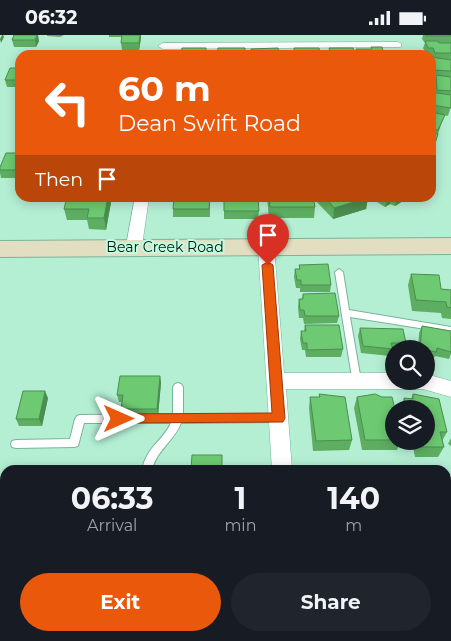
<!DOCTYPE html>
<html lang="en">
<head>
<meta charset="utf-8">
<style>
	:root { --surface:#171b24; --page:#20242c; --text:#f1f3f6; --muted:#9ea1a6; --accent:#ea580c }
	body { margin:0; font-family:Montserrat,sans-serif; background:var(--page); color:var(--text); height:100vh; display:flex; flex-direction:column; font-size:19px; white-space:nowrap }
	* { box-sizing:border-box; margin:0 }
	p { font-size:16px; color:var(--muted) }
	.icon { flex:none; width:28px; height:28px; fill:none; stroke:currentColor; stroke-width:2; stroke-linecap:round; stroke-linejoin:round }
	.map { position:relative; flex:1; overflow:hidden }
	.drawer { position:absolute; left:0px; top:430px; width:451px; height:176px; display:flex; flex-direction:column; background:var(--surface); border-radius:15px 15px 0 0; box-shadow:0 2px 12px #0003 }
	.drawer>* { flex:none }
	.top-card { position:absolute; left:15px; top:15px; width:421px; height:152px; border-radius:15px; box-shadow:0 2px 12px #0003; background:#ea580c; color:#fff; overflow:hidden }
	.fabs { position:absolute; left:385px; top:305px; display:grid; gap:10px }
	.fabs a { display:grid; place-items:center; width:50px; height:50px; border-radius:50%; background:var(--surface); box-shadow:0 2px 12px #0003; font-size:25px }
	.pin { position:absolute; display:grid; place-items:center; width:42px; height:42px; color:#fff; margin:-51px -21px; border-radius:50% 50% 50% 0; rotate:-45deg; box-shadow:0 0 5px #0007 }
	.pin .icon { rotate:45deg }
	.me { position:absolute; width:55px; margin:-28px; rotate:90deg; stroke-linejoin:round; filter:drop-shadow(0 0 4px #0008) }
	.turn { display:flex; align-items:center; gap:18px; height:105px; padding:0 20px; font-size:22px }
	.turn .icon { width:65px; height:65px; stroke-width:2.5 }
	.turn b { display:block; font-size:35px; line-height:42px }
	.then { display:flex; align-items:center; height:48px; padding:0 20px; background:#0003; gap:10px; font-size:19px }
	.eta { display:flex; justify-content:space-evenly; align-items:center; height:85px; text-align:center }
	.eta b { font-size:30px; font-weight:700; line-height:35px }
	.primary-button { display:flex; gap:10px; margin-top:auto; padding:10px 20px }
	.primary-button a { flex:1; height:58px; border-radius:30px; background:var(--accent); color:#fff; font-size:20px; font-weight:700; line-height:58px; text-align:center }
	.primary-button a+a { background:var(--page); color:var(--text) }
	.status { display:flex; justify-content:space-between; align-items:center; height:35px; padding:0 25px; background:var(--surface); direction:ltr }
	.status svg { height:14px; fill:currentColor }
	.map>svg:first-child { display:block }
</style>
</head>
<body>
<div class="status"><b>06:32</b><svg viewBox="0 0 49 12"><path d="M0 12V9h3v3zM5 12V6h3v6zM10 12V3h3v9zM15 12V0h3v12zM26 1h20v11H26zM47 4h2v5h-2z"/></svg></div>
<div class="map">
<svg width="451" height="606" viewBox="0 0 451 606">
	<rect width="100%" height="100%" fill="#b4efd4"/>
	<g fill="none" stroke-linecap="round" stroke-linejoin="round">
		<defs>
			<g id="lane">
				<path d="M339,234L343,237L349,275L451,292V298L350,282L361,346L359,349L356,350L353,349L335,237Z"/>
				<path d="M178,348L181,349L183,352V379H279L282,380L284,383L282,386L279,387L181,388C174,406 156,416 152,435H142C147,411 162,407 171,388H84L78,411L74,412L16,413L12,412L11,409L12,406L16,405L70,404L75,384L77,381L80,380L173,379V352L175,349Z"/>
				<path d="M446,438L451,440V450L446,448Z"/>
			</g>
			<g id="street">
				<path d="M397,7L401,8V12L163,14L158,11L163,8Z"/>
				<path d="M135,162H149L142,211L139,215H129L126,211Z"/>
				<path d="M266,206L271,207L274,211L284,338H394V346H426V339L451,346V362L423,354H286L292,435H272L258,211L261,207Z"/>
				<rect x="446" y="548" width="5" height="24"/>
				<path d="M92,601H118L116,606H90Z"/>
			</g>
			<path id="secondary" d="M451,203V219L0,222V206Z"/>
		</defs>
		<use href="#lane" stroke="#7ab39a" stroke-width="2"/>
		<use href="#street" stroke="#7ab39a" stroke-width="1"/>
		<use href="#secondary" stroke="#7ab39a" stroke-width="2"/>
		<use href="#lane" fill="#fff" fill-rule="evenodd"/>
		<use href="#street" fill="#fff" fill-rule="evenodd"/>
		<use href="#secondary" fill="#e1dec1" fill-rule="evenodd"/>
	</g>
	<g fill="#5eae62">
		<path d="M14,0L39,6L36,12H14L12,5Z"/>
		<path d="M47,0H64L60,2L47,1Z"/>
		<path d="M109,0H141V3L139,15H122L121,8L122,2H109Z"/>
		<path d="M423,0H451V71L448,81L444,80L438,99L431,121V57H434V48L435,43L431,42V22H432L431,20H427L423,13L425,8L422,4Z"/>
		<path d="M20,33V52H7L5,45Z"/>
		<path d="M20,118V137H19L17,143H1L0,138V132Z"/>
		<path d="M112,162L106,195L89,194L87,185H67L64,174Z"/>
		<path d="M210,162V182H173V174Z"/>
		<path d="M224,162L259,176L258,184H224Z"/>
		<path d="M267,162H313L315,172L314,183H269Z"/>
		<path d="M317,162L368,163L366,174L333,184L316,166Z"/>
		<path d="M369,162H404L403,166L395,171L390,169L385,172Z"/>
		<path d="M299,230L331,250L330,257H300V253H296L294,242L295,234H299Z"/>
		<path d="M411,239L441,254L451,255V284L442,283L441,278L412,276L408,250Z"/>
		<path d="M303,259L339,281L337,288L304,289L303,283H299L298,272L299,264H302Z"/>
		<path d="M305,290L343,314L341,322H306L305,315H302L300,304L301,296H304Z"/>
		<path d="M422,291L451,296V319L449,324L435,321L433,325L426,323V314H418L419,298Z"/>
		<path d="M360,293L406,308L405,314H394V316H392L390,321L361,318L358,301Z"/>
		<path d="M160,341L161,348L158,381H123L121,374L122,367H119L117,360Z"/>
		<path d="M319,359L352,405L349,415L313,416L309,373L310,362H319Z"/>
		<path d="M413,359L439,364L447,397L442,406L444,412L438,422H415L412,407L406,406H426V374H400L404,363L411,364Z"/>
		<path d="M357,362L394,374V406H401L397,415H362L354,373Z"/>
		<path d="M48,363L42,391H19L16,384Z"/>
		<path d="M451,403V411L448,409Z"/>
		<path d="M0,450L5,453V474L4,480H0Z"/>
		<path d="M446,459H451V526L446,525Z"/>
		<path d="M0,546H5V601H39L38,604H1L0,603V584L2,576H0Z"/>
	</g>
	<g fill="#4c8d50">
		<path d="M2,0H3L4,2L1,8L0,4Z"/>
		<path d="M37,0H38L39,6L36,12L35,5Z"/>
		<path d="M140,0H141V3L139,15V8Z"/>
		<path d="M20,40V52L18,45Z"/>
		<path d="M17,130L19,137L17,143L15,135Z"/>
		<path d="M108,162H112L106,195L104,183Z"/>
		<path d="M390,162H392L390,169L385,172L387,164Z"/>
		<path d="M398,162H404L403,166L395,171L397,164Z"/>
		<path d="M368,163L366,174L333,184L334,173Z"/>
		<path d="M160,341L161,348L158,381L157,374Z"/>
		<path d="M45,356L48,363L42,391L39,384Z"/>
		<path d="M3,450L5,453V474L4,480L0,474V462Z"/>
	</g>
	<g fill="#6dca72" stroke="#4c8d50">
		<path d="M14,0H37L35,5H12Z"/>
		<path d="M122,0H140L139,8H121Z"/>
		<path d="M425,0H451V1H426Z"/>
		<path d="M425,6H438L439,8H451V18H435L433,13H428Z"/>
		<path d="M371,12H382L384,20H358L356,14H372Z"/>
		<path d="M182,13H206V20H181Z"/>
		<path d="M218,13H245V20H217Z"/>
		<path d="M278,13L279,20H251V14Z"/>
		<path d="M294,13H319L320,20H295Z"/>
		<path d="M329,13H353L355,20H331Z"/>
		<path d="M105,17H129L128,20H104Z"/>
		<path d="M431,22L451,25V36L432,35Z"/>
		<path d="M10,33H20V40L18,45H5Z"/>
		<path d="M436,40L451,42V56L437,55Z"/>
		<path d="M431,57L451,60V73L431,70Z"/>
		<path d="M431,77L445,80L438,95L431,94Z"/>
		<path d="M431,98L438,99L433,115H431Z"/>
		<path d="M6,118H20V130H17L15,135H0V132Z"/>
		<path d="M67,162H108L104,183H87L89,174H64Z"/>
		<path d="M174,162H210L209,174H173Z"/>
		<path d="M224,162H258L259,176H224Z"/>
		<path d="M269,162H313L315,172H270Z"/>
		<path d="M325,162H368V163L334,173Z"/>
		<path d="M328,229L331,250H301V245H297L295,234H300L299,230Z"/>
		<path d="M411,239L439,240L441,254L451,255V273L447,272L446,267L416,265Z"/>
		<path d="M335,258L339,281H305L304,275H300L299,264H303V259Z"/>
		<path d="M305,290H339L343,314L307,315V308H303L301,296H306Z"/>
		<path d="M422,291L451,296V317L437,313L436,317L426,315V314H420Z"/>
		<path d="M360,293L403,294L406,308H391L393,314L363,311Z"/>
		<path d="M120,341H160L157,374H121L123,360H117Z"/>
		<path d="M23,356H45L39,384H16Z"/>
		<path d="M319,359L345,362L352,405L316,406L310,362H320Z"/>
		<path d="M375,359L382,362H392L395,374H394V405H365L357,362Z"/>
		<path d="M413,359L439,364L447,397H440L444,412H420L419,406H426V374H406L404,363L413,364Z"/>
		<path d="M192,420H222V435H191Z"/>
		<path d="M0,450H3L0,462Z"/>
		<rect x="446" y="459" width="5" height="57"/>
		<path d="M0,546H5V600H0V584L3,571H0Z"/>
		<path d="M217,601H266L265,606H216Z"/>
	</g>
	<path fill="#ea580c" stroke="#983908" d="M268,227L273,230L285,383L283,387L114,388L112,384L119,379L272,378L262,230Z"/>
	<g text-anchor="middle" stroke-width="4" stroke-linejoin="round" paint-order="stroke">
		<g font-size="14" fill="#031910" stroke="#c1fce1">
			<text x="165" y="217">Bear Creek Road</text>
		</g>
	</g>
</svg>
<div class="fabs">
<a><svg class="icon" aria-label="search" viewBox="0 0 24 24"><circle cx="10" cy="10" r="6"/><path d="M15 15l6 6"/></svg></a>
<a><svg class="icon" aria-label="layers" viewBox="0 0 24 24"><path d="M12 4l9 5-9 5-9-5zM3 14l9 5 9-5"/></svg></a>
</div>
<div class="pin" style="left:268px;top:230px;background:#d93025"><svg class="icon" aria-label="arrive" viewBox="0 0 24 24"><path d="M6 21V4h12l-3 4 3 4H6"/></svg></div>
<svg class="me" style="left:119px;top:384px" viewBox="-20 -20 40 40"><path d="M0-17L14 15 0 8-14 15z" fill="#ea580c" stroke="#fff" stroke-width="4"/></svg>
<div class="top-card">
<div class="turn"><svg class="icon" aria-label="left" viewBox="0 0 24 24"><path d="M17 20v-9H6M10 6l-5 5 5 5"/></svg><div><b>60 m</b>Dean Swift Road</div></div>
<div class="then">Then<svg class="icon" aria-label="arrive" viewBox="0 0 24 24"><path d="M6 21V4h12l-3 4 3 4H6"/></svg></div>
</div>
<section class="drawer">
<div class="eta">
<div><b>06:33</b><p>Arrival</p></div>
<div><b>1</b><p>min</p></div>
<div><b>140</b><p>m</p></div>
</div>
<div class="primary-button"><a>Exit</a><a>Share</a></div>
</section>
</div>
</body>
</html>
